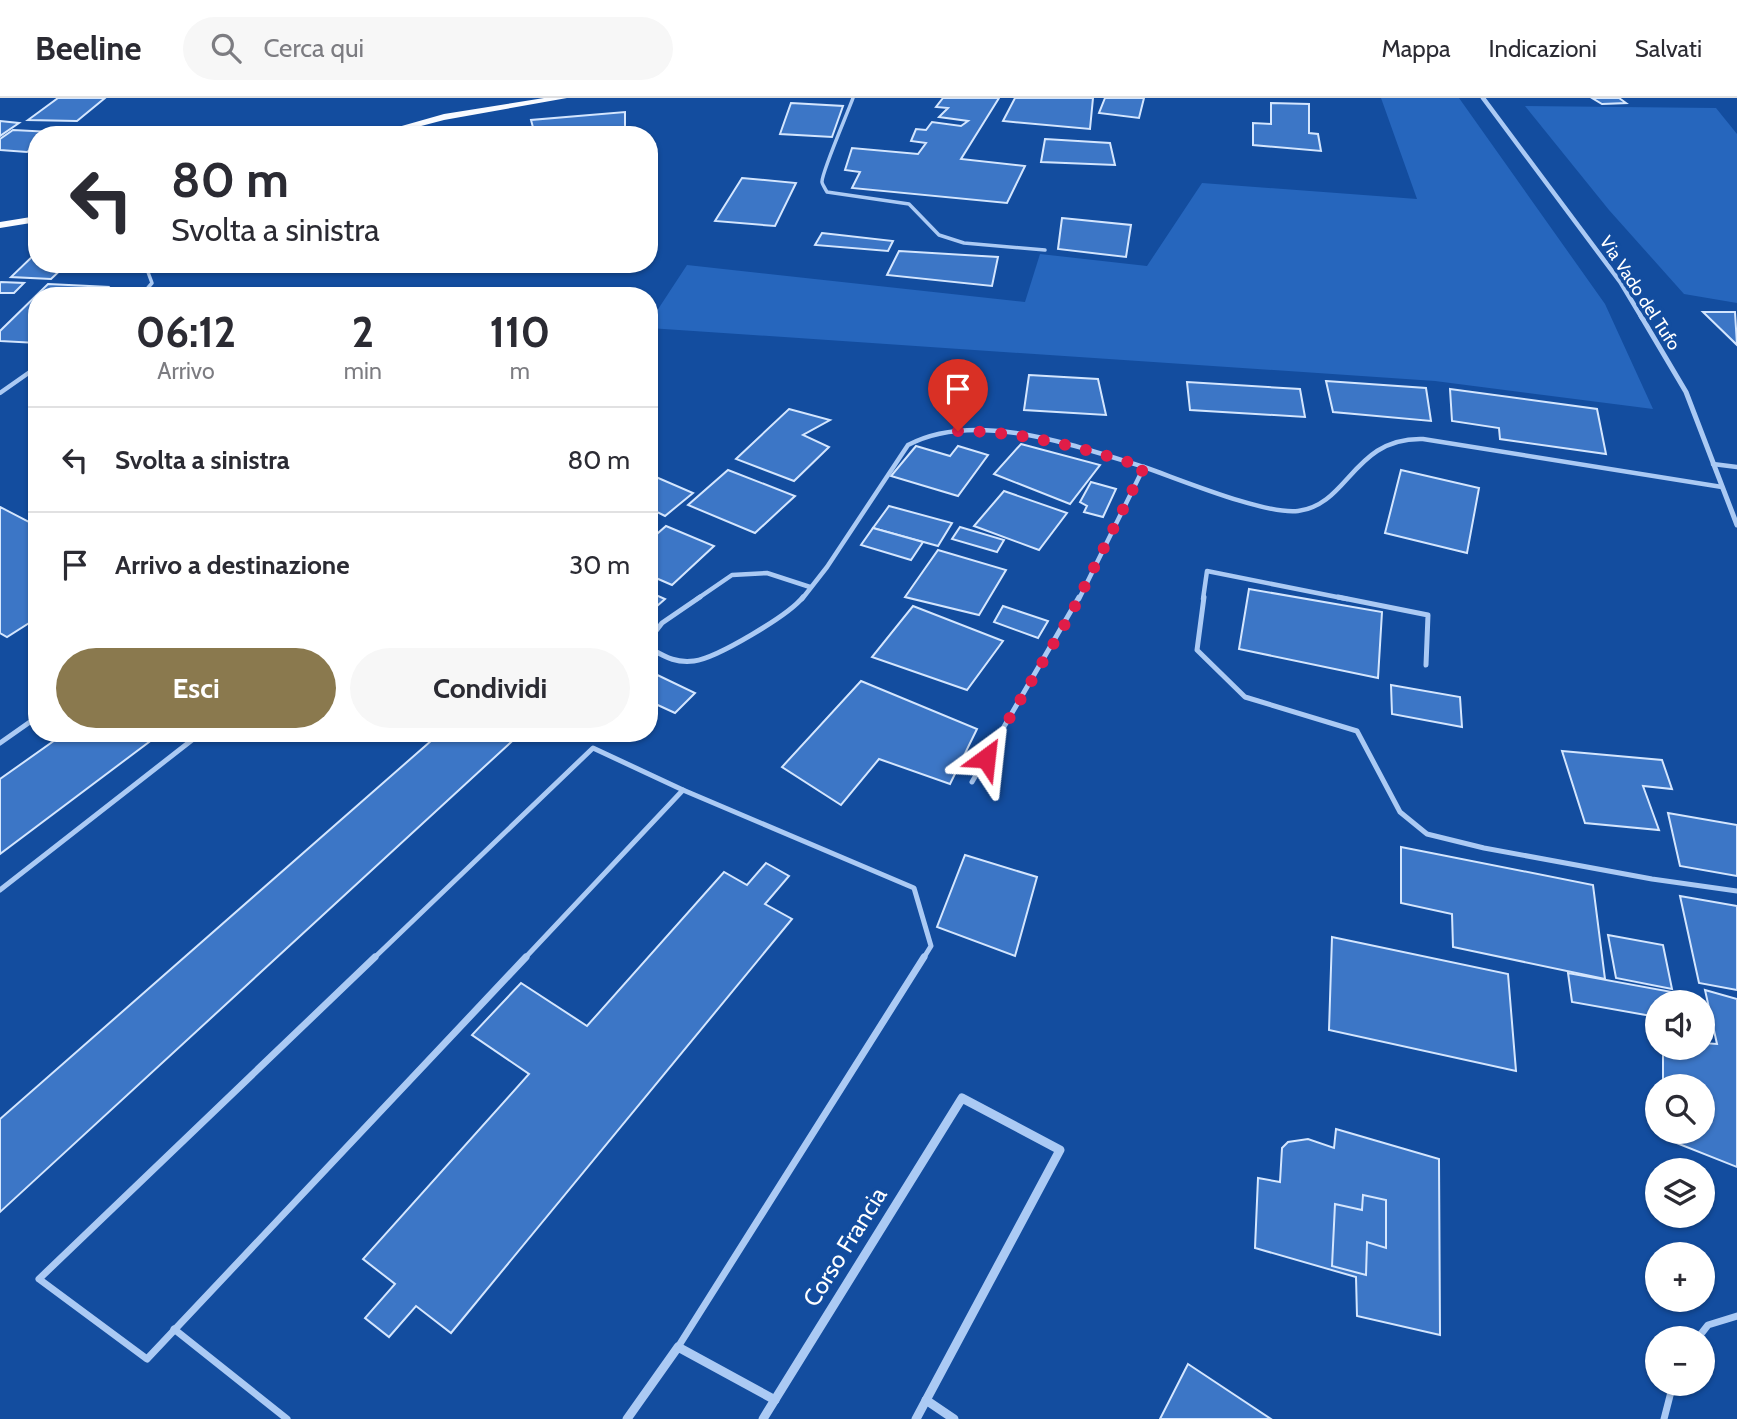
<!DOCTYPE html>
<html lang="it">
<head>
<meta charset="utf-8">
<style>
	:root { --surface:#fff; --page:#f7f7f7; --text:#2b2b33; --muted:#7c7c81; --line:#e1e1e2; --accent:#8a794e }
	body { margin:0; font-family:Cabin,sans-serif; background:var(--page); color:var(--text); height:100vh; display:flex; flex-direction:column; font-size:26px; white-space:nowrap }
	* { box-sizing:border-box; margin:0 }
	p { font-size:23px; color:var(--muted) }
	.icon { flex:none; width:38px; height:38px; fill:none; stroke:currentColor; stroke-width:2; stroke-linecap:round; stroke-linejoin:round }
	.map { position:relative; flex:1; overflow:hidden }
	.details { position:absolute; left:28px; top:189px; width:630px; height:455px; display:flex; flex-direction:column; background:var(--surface); border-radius:28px; box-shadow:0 2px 5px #0004 }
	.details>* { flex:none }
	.banner { position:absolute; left:28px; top:28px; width:630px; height:147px; border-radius:28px; box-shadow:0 2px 5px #0004; background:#fff; color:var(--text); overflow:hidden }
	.controls { position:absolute; left:1645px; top:892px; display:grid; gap:14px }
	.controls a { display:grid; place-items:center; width:70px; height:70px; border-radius:50%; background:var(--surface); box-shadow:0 2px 5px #0004; font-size:35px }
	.pin { position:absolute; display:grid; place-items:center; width:60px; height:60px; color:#fff; margin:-72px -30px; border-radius:50% 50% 50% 0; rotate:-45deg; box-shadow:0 0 7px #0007 }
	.pin .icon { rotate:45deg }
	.me { position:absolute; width:77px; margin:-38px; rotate:30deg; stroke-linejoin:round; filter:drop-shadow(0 0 5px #0008) }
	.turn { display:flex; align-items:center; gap:24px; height:147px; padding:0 28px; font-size:32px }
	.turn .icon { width:91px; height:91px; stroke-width:2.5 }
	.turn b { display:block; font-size:49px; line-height:60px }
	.eta { display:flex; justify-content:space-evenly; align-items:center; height:119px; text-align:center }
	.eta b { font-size:42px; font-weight:800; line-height:49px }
	.action { display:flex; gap:14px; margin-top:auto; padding:14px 28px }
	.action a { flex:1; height:80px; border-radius:42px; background:var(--accent); color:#fff; font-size:28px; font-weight:800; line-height:80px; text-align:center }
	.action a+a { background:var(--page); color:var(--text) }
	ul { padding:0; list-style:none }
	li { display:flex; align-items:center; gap:21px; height:105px; padding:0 28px; border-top:2px solid var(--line) }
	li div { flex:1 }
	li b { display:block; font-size:26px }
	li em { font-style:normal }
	header { display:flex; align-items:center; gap:42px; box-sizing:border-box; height:98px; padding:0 35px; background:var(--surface); border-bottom:2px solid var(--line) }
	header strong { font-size:33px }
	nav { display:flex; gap:38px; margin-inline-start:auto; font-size:24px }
	.search { width:490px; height:63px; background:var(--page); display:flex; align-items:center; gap:18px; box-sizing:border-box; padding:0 24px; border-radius:38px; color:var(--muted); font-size:26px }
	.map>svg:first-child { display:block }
</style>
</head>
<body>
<header>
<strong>Beeline</strong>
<div class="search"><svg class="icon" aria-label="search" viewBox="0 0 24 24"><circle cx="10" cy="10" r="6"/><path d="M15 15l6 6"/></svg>Cerca qui</div>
<nav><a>Mappa</a><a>Indicazioni</a><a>Salvati</a></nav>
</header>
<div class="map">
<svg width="1737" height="1321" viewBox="0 0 1737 1321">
	<rect width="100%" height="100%" fill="#134d9f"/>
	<g fill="#2666bd">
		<path d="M1381,0H1459L1605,206L1653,311L1435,283L649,230V225L687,167L1025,204L1040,156L1147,168L1202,85L1417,101Z"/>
		<path d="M1525,8L1716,10L1737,36V205L1684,196L1609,112Z"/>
	</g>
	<g fill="#3c76c6" stroke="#d4e6fe" stroke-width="2">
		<path d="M58,0H105L77,23L28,22Z"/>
		<path d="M943,0H999L961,61L1025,68L1007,105L852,90L860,74L845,72L852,50L918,56L926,45L911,43L916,31L926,32L932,24L961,28L968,23L939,19L948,10L936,9Z"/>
		<path d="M1015,0H1093L1090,31L1003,23Z"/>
		<path d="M1105,0H1144L1139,20L1099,15Z"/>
		<path d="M1592,0H1619L1626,5L1602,6Z"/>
		<path d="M791,5L843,8L832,39L780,36Z"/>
		<path d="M1271,5L1309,6V35L1318,36L1321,53L1253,47V25L1271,26Z"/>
		<path d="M625,14V36L535,37L531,22Z"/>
		<path d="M0,23L19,25L0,38Z"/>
		<path d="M13,32L53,34L49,37H37V47L27,54L0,52V41Z"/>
		<path d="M1045,41L1110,45L1115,67L1041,64Z"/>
		<path d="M742,80L796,85L775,128L715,123Z"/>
		<path d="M1062,120L1131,127L1126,159L1058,151Z"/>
		<path d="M822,135L893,143L888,153L815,147Z"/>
		<path d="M899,153L998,159L992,188L887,177Z"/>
		<path d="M37,154V166H67L51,181L11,179Z"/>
		<path d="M0,185L1,184L24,185L14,195H0Z"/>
		<path d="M48,186L108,189L99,198H37V245L0,243V233Z"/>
		<path d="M1703,214H1735L1737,247Z"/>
		<path d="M1029,277L1098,281L1106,317L1024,312Z"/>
		<path d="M1326,283L1426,290L1431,323L1333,314Z"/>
		<path d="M1187,284L1300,291L1305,319L1190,312Z"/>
		<path d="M1450,291L1597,311L1606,356L1500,341L1499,330L1452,323Z"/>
		<path d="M789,311L830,322L803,337L829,349L794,383L736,361Z"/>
		<path d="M1021,346L1100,367L1070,406L994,376Z"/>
		<path d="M916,348L950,358L958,348L988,357L958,398L891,378Z"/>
		<path d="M728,372L795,398L755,435L688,407Z"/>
		<path d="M1401,372L1479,390L1467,455L1385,435Z"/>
		<path d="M649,376L693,395L665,418L649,410Z"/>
		<path d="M1091,384L1116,391L1103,419L1084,414L1087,408L1080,404Z"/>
		<path d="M1004,393L1067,415L1039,452L974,428Z"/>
		<path d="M889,408L952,425L938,448L873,430Z"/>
		<path d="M0,409L37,428V520L7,539L0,535Z"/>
		<path d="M666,428L714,448L672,487L649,477V443Z"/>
		<path d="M960,429L1004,442L997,454L952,441Z"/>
		<path d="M873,430L923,444L911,462L861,447Z"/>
		<path d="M938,452L1006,472L979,517L905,499Z"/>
		<path d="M1249,491L1382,514L1378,580L1239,551Z"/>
		<path d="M649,494L665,501L649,515Z"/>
		<path d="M913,508L1003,543L967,592L872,559Z"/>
		<path d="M1003,508L1048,523L1038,540L994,524Z"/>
		<path d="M649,573L695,595L675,615L649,603Z"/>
		<path d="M861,583L977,631L950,686L879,661L841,707L782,669Z"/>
		<path d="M1391,587L1460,599L1462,629L1392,616Z"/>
		<path d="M65,635H161L0,756V681Z"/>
		<path d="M440,635H521L0,1114V1021Z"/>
		<path d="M1562,653L1662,662L1672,691L1643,688L1659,732L1585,725Z"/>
		<path d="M1668,715L1737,727V778L1680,768Z"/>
		<path d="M1401,749L1593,787L1605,881L1453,849L1452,816L1401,805Z"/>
		<path d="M965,757L1037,779L1015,858L937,829Z"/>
		<path d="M766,765L789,778L765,806L792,821L451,1235L416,1208L389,1239L365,1220L395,1186L363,1161L529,976L472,937L521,885L587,928L724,774L747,787Z"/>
		<path d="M1680,798L1737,808V892L1699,885Z"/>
		<path d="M1608,837L1663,847L1672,891L1616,880Z"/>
		<path d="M1332,839L1508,876L1516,973L1329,932Z"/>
		<path d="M1568,875L1672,894L1675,905H1657V919L1572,904Z"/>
		<path d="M1705,892L1737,901V1069L1664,1040V1034H1703V989H1663V950H1703V945L1717,946Z"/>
		<path d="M1336,1031L1439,1061L1440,1237L1357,1218L1356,1179L1255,1150L1258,1080L1280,1084L1282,1050L1288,1044L1308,1041L1334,1050Z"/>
		<path d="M1363,1097L1386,1102V1150L1367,1144L1366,1177L1332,1168L1335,1106L1362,1112Z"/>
		<path d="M1188,1266L1271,1321H1160Z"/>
	</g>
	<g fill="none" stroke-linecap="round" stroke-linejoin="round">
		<g stroke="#abcaf4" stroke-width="3.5">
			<path d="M853,0C848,14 821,76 822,84C822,86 826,92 827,94L909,106L939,137L964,145L1045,152"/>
			<path d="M141,198L152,185L145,166"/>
		</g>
		<g stroke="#abcaf4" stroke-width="4.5">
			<path d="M0,295L37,269"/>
			<path d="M1713,366L1737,369"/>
			<path d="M697,501L732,477L767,475L810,489"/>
			<path d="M802,501L827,469L908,347C976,311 1075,348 1144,369"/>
			<path d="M1079,501L1144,369C1179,381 1265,417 1298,413C1349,407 1353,339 1423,341L1722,389"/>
			<path d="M1203,501L1207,473L1347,501"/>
		</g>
		<g stroke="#abcaf4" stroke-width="5">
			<path d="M700,499L662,525L652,538L653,552C667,560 677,565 694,563C717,560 789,517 803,499"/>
			<path d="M1204,499L1197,552L1245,599L1357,633L1400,714L1427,736L1484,750L1652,781L1737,793"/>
			<path d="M1338,499L1428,517L1426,567"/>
			<path d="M0,645L37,619"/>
			<path d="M972,684L1079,499"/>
			<path d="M683,692L914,790L931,848L923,861"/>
			<path d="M0,792L201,635"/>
			<path d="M373,861L593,650L683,692L524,861"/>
		</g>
		<g stroke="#abcaf4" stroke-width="7">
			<path d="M375,859L39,1181L147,1261L526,859"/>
			<path d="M174,1231L287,1321"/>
			<path d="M1697,1241L1708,1227L1737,1218"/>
			<path d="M678,1249L924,859"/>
			<path d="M1664,1321L1673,1286"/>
		</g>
		<path stroke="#abcaf4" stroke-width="4.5" d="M1483,0L1621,185L1642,220"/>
		<path stroke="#abcaf4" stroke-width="5" d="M1641,218L1686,294L1737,427"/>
		<g stroke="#abcaf4" stroke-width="9">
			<path d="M926,1302L954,1321"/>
			<path d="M627,1321L678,1249L775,1302"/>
			<path d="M763,1321L962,1000L1060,1052L916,1321"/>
		</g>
		<g fill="#f9fbff" fill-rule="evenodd">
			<path d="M544,0H567L444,22L387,37H370L444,16Z"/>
			<path d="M37,118V124L0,130V124Z"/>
		</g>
	</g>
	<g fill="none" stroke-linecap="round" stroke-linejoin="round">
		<path stroke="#e11d48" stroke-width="12" stroke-dasharray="0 21.6" d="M958,333C1022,333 1083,350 1144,369L1071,516L986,660"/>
	</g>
	<g text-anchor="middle" stroke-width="7" stroke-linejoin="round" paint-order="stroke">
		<g font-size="18" fill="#fff" stroke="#134d9f">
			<text transform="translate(1640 195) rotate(57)" y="6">Via Vado del Tufo</text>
		</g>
		<g font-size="24" fill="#fff" stroke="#134d9f">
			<text transform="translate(845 1149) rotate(-58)" y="8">Corso Francia</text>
		</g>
	</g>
</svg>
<div class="controls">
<a><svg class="icon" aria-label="sound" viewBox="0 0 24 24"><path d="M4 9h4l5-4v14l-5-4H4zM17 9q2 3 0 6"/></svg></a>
<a><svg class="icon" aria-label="search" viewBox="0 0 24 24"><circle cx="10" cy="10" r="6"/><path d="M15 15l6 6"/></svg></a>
<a><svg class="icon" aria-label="layers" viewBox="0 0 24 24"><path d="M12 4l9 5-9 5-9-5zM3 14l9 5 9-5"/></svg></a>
<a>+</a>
<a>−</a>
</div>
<div class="pin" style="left:958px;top:333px;background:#d93025"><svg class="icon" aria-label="arrive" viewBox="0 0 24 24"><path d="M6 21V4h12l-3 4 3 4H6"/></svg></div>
<svg class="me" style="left:986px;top:660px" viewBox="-20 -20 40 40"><path d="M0-17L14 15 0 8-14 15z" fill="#e11d48" stroke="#fff" stroke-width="4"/></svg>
<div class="banner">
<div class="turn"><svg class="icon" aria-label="left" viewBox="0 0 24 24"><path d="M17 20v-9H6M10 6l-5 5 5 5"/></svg><div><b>80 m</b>Svolta a sinistra</div></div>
</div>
<section class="details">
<div class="eta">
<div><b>06:12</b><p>Arrivo</p></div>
<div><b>2</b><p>min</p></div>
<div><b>110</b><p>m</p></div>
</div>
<ul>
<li><svg class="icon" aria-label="left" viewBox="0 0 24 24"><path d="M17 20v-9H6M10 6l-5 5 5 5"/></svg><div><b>Svolta a sinistra</b></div><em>80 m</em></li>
<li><svg class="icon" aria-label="arrive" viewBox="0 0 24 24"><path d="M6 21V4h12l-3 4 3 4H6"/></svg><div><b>Arrivo a destinazione</b></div><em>30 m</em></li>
</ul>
<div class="action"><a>Esci</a><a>Condividi</a></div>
</section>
</div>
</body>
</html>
